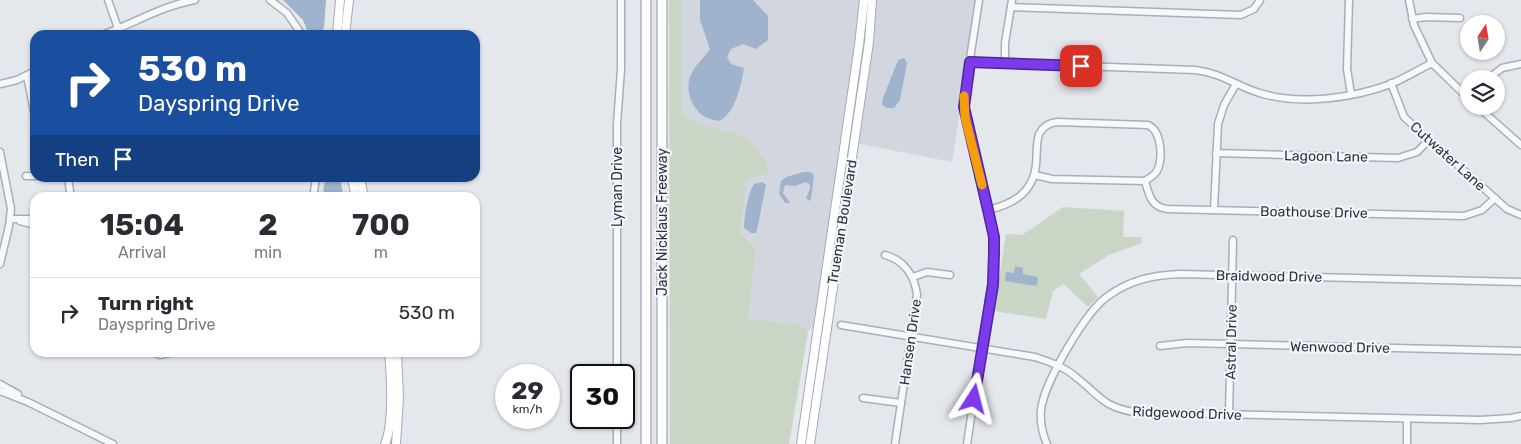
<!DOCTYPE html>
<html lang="en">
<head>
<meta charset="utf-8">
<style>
	:root { --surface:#fff; --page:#f2f2f3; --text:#2b2b33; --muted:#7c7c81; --line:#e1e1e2 }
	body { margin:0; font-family:Rubik,sans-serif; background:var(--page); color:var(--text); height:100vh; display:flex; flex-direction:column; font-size:19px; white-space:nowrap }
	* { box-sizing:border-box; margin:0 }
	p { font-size:16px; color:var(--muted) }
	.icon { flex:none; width:28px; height:28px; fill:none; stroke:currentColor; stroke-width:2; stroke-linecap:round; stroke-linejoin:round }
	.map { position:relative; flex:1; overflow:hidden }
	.drawer { position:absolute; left:30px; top:192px; width:450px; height:165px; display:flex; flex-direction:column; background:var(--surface); border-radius:15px; box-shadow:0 1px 4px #0004 }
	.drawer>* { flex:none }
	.hud { position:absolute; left:30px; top:30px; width:450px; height:152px; border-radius:15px; box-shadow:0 1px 4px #0004; background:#1a4fa0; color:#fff; overflow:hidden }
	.needle { width:32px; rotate:12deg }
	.controls { position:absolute; left:1460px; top:15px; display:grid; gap:10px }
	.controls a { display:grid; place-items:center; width:45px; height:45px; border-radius:50%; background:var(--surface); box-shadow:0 1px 4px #0004; font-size:25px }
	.speed { position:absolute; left:495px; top:364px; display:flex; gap:10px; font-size:25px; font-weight:700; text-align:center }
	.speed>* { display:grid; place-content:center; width:65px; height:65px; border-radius:50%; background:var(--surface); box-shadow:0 1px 4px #0004; line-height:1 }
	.speed small { font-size:12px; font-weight:400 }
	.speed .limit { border:2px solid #111; border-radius:8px; background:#fff; color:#111 }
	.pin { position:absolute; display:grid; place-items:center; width:42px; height:42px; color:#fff; margin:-21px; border-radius:10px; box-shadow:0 2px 8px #0006 }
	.me { position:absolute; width:55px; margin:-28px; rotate:9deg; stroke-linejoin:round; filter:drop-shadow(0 0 4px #0008) }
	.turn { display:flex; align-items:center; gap:18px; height:105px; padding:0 25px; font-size:22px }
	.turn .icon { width:65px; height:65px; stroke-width:2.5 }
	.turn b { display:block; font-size:35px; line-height:42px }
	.then { display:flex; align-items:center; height:48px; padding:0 25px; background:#0003; gap:10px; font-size:19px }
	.eta { display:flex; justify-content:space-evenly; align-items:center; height:85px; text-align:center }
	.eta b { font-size:30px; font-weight:700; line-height:35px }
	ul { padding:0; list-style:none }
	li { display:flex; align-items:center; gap:15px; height:70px; padding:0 25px; border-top:1px solid var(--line) }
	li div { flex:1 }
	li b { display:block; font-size:19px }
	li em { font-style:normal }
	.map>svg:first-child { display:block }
</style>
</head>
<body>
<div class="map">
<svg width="1521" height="444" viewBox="0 0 1521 444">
	<rect width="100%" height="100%" fill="#e4e7ec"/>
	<path fill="#d2d6de" d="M682,0H977L952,162L850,142L822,320L808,332L799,325L748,318L756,248L738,233L747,180L769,174L709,127L682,115Z"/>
	<g fill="#c9d6c5">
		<path d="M669,0H682V115L709,127L747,137L767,163L769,174L747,180L739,233L756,248L748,318L799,325L808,332L789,444H670Z"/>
		<path d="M1063,207L1124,211L1123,237H1141L1142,243L1109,255L1079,274L1098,297L1088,307L1064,284L1053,291L1046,319L994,311L1006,234L1022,235Z"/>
	</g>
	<g fill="#9fb4cc">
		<path d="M283,0H326L324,28L318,35H309L303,20Z"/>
		<path d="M700,0H753L768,16V40L756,49L743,44L731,49L727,57L731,64L744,68C741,86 736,111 720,121C715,120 709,119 705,117C690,108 683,85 693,71C697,63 705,57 710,49L700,20Z"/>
		<path d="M904,58L907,63L900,100L894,108H886L882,104L883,98L898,60Z"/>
		<path d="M804,172H811L814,176L811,199L809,201L806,198L810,189V185L806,182L795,186L785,185L783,193L790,203H785L779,194L781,181L786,177Z"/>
		<path d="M326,178H340L343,195L341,197C333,198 328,197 323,190Z"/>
		<path d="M763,182L766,185L757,230L756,233H751L744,228C744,217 748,193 754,184Z"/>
		<path d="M1015,266L1023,268V274L1038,277L1037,286L1005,281L1006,272L1014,273Z"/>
	</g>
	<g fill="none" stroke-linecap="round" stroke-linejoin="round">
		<defs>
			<g id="minor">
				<path d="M108,0L118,28"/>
				<path d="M270,0L287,13L302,35"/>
				<path d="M1349,0L1347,69L1351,94"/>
				<path d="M1409,0L1414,25L1432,63L1469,99"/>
				<path d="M1011,7L1241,15L1254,9L1260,0"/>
				<path d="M1412,19L1426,17L1460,18"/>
				<path d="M102,35C133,24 161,6 195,0"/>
				<path d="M970,62L1195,70C1223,73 1237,87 1263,94C1302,105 1353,98 1391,84C1405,78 1418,70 1432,63"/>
				<path d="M1005,63V43L1012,0"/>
				<path d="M27,76L35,117"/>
				<path d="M1488,79L1502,68L1521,64"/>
				<path d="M1391,83L1404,117L1507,209L1521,215"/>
				<path d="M0,84L17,80L35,71"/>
				<path d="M1477,106L1521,145"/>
				<path d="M0,152L11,209L9,226L0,264"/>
				<path d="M1216,153L1398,158L1417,152L1429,140"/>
				<path d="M26,176H35"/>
				<path d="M68,178L71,198"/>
				<path d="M1145,181C1149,195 1151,207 1167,209L1464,216L1482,210L1495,198"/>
				<path d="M313,198L316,178"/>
				<path d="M988,210C1013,204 1033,193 1036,165C1037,155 1036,144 1039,134C1043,126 1049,123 1057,122L1148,125C1162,131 1163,159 1157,171C1154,176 1149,178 1145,181L1052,179L1035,175"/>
				<path d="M1214,210L1218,124L1224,105L1236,84"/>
				<path d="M10,219H35"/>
				<path d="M20,221L35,225"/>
				<path d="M885,255C904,260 915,276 917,295L895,444"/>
				<path d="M913,277L927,272L950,275"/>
				<path d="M841,325L1035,357C1050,362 1065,367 1077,378C1099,395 1103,407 1134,412L1480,420L1511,418L1521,416"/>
				<path d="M1160,346L1187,343L1521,351"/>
				<path d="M153,352L160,355L173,352"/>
				<path d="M617,375V124L621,69V0"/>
				<path d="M0,384L18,394"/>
				<path d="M0,391L28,402L113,444"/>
				<path d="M863,398L901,403"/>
				<path d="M1229,415L1233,240"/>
				<path d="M617,418V444"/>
				<path d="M967,444L994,267L993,231L964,107L966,85L979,0"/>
				<path d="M1047,444C1042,433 1040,422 1041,410C1044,383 1085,312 1108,296C1130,280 1153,275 1180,274L1521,282"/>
				<path d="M1407,444V419"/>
			</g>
			<g id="major">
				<path d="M337,35L340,0"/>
				<path d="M345,35L349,0"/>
				<path d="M352,178L356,198"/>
				<path d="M360,178L364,198"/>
				<path d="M385,444C394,423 391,376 389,352"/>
				<path d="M396,444L399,398L397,352"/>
				<path d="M801,444L859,45L864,0"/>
				<path d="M810,444L869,42L872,0"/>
			</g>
			<g id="highway">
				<path d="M646,0V444"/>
				<path d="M662,0V444"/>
			</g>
		</defs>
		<use href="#minor" stroke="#a9aeb7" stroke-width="9"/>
		<use href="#major" stroke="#a3abb8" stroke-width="10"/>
		<use href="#highway" stroke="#8b94a3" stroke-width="11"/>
		<use href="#minor" stroke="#f7f8fa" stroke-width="6"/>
		<use href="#major" stroke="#fff" stroke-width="8"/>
		<use href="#highway" stroke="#fff" stroke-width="9"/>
	</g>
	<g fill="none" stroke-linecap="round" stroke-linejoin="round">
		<defs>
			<path id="route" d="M974,399L993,285L994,252V237L988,210L964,107L970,62L1081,66"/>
		</defs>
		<use href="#route" stroke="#51269a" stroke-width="12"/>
		<use href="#route" stroke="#7c3aed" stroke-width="9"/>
		<path stroke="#f59e0b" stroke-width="9" d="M964,96L965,117L982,185"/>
	</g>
	<g text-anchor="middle" stroke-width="4.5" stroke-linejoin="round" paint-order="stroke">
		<g font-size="14" fill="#2b3445" stroke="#f4f6f9">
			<text transform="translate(1326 156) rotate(1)" y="5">Lagoon Lane</text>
			<text transform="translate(1448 156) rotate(42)" y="5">Cutwater Lane</text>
			<text transform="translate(617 187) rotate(-90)" y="5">Lyman Drive</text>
			<text transform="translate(1314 212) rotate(1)" y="5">Boathouse Drive</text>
			<text transform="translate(662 222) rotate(-90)" y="5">Jack Nicklaus Freeway</text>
			<text transform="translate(842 222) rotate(-81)" y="5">Trueman Boulevard</text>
			<text transform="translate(1269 276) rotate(1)" y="5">Braidwood Drive</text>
			<text transform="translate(910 342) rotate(-82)" y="5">Hansen Drive</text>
			<text transform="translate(1231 342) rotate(-89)" y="5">Astral Drive</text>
			<text transform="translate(1340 347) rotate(1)" y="5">Wenwood Drive</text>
			<text transform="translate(1187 413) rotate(2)" y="5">Ridgewood Drive</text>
		</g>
	</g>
</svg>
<div class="controls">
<a><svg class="needle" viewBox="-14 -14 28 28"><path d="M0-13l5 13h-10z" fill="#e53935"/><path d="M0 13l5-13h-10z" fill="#7c7c81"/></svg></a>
<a><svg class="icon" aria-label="layers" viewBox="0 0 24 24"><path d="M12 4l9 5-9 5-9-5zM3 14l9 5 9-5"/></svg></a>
</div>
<div class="speed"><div>29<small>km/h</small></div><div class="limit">30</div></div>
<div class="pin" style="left:1081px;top:66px;background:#d93025"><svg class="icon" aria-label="arrive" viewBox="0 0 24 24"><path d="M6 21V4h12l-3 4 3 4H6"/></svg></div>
<svg class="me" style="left:974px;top:399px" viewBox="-20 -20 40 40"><path d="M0-17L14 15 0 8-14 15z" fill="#7c3aed" stroke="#fff" stroke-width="4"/></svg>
<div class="hud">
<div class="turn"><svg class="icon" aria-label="right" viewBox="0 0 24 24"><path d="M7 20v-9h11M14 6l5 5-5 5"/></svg><div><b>530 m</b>Dayspring Drive</div></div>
<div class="then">Then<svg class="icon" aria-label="arrive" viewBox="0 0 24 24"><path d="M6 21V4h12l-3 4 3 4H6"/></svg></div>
</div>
<section class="drawer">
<div class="eta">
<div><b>15:04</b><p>Arrival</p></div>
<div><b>2</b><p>min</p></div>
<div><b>700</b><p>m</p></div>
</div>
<ul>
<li><svg class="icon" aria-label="right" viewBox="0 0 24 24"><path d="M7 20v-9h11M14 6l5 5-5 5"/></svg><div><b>Turn right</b><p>Dayspring Drive</p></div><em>530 m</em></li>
</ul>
</section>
</div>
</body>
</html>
